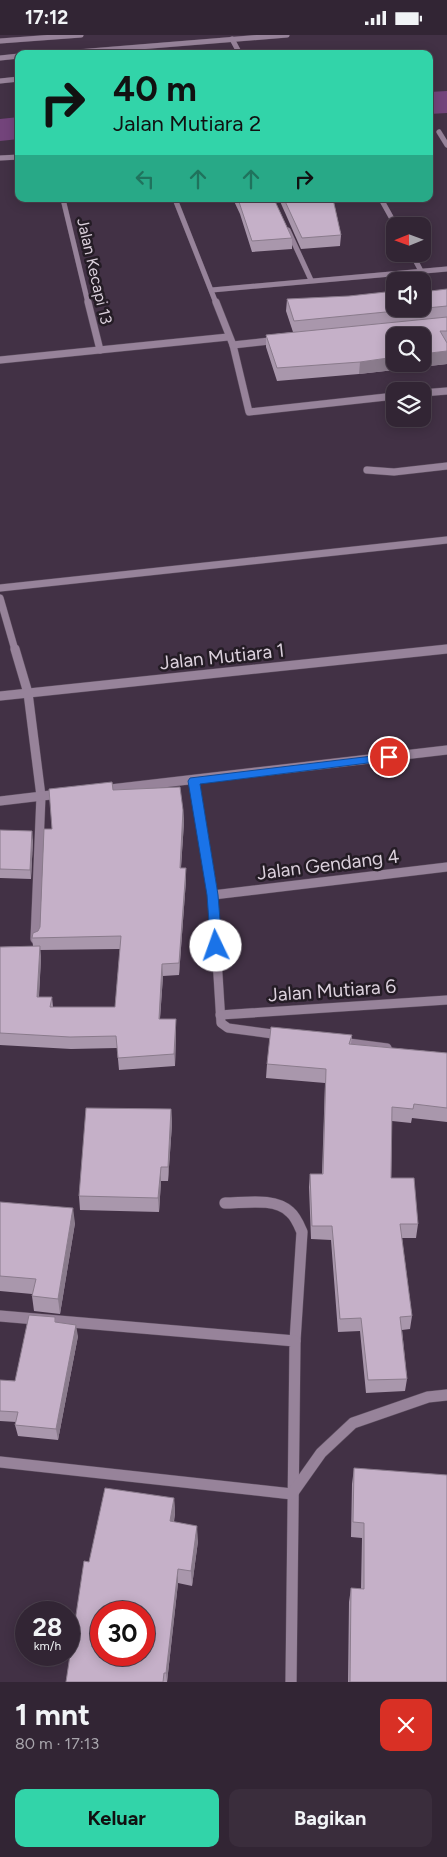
<!DOCTYPE html>
<html lang="id">
<head>
<meta charset="utf-8">
<style>
	:root { --surface:#322534; --page:#3a2d3c; --text:#f1f3f6; --muted:#a8a5ac; --line:#4d424f; --accent:#32d4a9 }
	body { margin:0; font-family:Figtree,sans-serif; background:var(--page); color:var(--text); height:100vh; display:flex; flex-direction:column; font-size:19px; white-space:nowrap }
	* { box-sizing:border-box; margin:0 }
	p { font-size:16px; color:var(--muted) }
	.icon { flex:none; width:28px; height:28px; fill:none; stroke:currentColor; stroke-width:2; stroke-linecap:round; stroke-linejoin:round }
	.map { position:relative; height:1647px; overflow:hidden }
	.details { display:flex; flex-direction:column; background:var(--surface); flex:1 }
	.details>* { flex:none }
	.hud { position:absolute; left:15px; top:15px; width:418px; height:152px; border-radius:10px; box-shadow:0 2px 12px #0003,0 0 0 1px var(--line); background:#32d4a9; color:#111; overflow:hidden }
	.needle { width:32px; rotate:269deg }
	.tools { position:absolute; left:386px; top:182px; display:grid; gap:10px }
	.tools a { display:grid; place-items:center; width:45px; height:45px; border-radius:10px; background:var(--surface); box-shadow:0 2px 12px #0003,0 0 0 1px var(--line); font-size:25px }
	.speed { position:absolute; left:15px; top:1566px; display:flex; gap:10px; font-size:25px; font-weight:700; text-align:center }
	.speed>* { display:grid; place-content:center; width:65px; height:65px; border-radius:50%; background:var(--surface); box-shadow:0 2px 12px #0003,0 0 0 1px var(--line); line-height:1 }
	.speed small { font-size:12px; font-weight:400 }
	.speed .limit { border:8px solid #d22; background:#fff; color:#111 }
	.pin { position:absolute; display:grid; place-items:center; width:42px; height:42px; color:#fff; margin:-21px; border:2px solid #fff; border-radius:50%; box-shadow:0 1px 5px #0007 }
	.me { position:absolute; width:55px; margin:-28px; rotate:357deg; stroke-linejoin:round; filter:drop-shadow(0 0 4px #0008) }
	.turn { display:flex; align-items:center; gap:18px; height:105px; padding:0 15px; font-size:22px }
	.turn .icon { width:65px; height:65px; stroke-width:2.5 }
	.turn b { display:block; font-size:35px; line-height:42px }
	.lanes { display:flex; align-items:center; height:48px; padding:0 15px; background:#0003; justify-content:center; gap:25px; direction:ltr }
	.lanes .off { opacity:.35 }
	.round { display:grid; place-items:center; flex:none; width:52px; height:52px; border-radius:10px; background:var(--page) }
	.summary { display:flex; align-items:center; justify-content:space-between; height:85px; padding:0 15px }
	h1 { font-size:30px; font-weight:700; line-height:38px }
	.cta { display:flex; gap:10px; margin-top:auto; padding:10px 15px }
	.cta a { flex:1; height:58px; border-radius:10px; background:var(--accent); color:#111; font-size:20px; font-weight:700; line-height:58px; text-align:center }
	.cta a+a { background:var(--page); color:var(--text) }
	.status { display:flex; justify-content:space-between; align-items:center; height:35px; padding:0 25px; background:var(--surface); direction:ltr }
	.status svg { height:14px; fill:currentColor }
	.map>svg:first-child { display:block }
</style>
</head>
<body>
<div class="status"><b>17:12</b><svg viewBox="0 0 49 12"><path d="M0 12V9h3v3zM5 12V6h3v6zM10 12V3h3v9zM15 12V0h3v12zM26 1h20v11H26zM47 4h2v5h-2z"/></svg></div>
<div class="map">
<svg width="447" height="1647" viewBox="0 0 447 1647">
	<rect width="100%" height="100%" fill="#423145"/>
	<g fill="none" stroke-linecap="round" stroke-linejoin="round">
		<g fill="#73447b" fill-rule="evenodd">
			<path d="M447,56V78L429,79V57Z"/>
			<path d="M19,82V104L0,106V84Z"/>
		</g>
		<defs>
			<g id="minor-far3">
				<path d="M232,4L240,19"/>
				<path d="M0,6L81,0"/>
				<path d="M53,19L287,0"/>
				<path d="M0,23L19,21"/>
				<path d="M0,46L19,44"/>
				<path d="M439,97L447,110"/>
				<path d="M0,123L19,122"/>
				<path d="M63,164L88,268"/>
				<path d="M175,164L216,268"/>
				<path d="M381,164L396,191"/>
				<path d="M288,195L311,245"/>
				<path d="M412,219L421,236"/>
				<path d="M212,255L447,234"/>
			</g>
			<g id="minor-far2">
				<path d="M88,267L100,315"/>
				<path d="M216,267L233,310L249,377L395,361"/>
				<path d="M233,310L278,305"/>
				<path d="M0,325L228,302"/>
				<path d="M422,358L447,356"/>
				<path d="M367,435L394,437L447,431"/>
				<path d="M0,553L447,505"/>
				<path d="M0,563L15,615"/>
				<path d="M440,615L447,614"/>
			</g>
			<g id="minor-far1">
				<path d="M15,614L28,658L41,761L35,904"/>
				<path d="M0,661L447,614"/>
				<path d="M194,745L213,860L221,988L228,993L280,1000"/>
				<path d="M102,755L447,715"/>
				<path d="M0,766L59,759"/>
				<path d="M213,860L447,832"/>
				<path d="M220,980L447,965"/>
				<path d="M341,1007L387,1013"/>
			</g>
			<g id="minor">
				<path d="M225,1168C244,1168 275,1162 290,1177C296,1182 299,1190 302,1197L295,1306"/>
				<path d="M0,1281L295,1306L291,1647"/>
				<path d="M0,1427L292,1459L321,1418L353,1388L428,1362L447,1360"/>
			</g>
		</defs>
		<use href="#minor-far3" stroke="#5e4f60" stroke-width="5.5"/>
		<use href="#minor-far2" stroke="#5e4f60" stroke-width="8"/>
		<use href="#minor-far1" stroke="#5e4f60" stroke-width="10"/>
		<use href="#minor" stroke="#5e4f60" stroke-width="12"/>
		<use href="#minor-far3" stroke="#97839a" stroke-width="5"/>
		<use href="#minor-far2" stroke="#97839a" stroke-width="7"/>
		<use href="#minor-far1" stroke="#97839a" stroke-width="9"/>
		<use href="#minor" stroke="#97839a" stroke-width="11"/>
	</g>
	<g fill="#a997ac" fill-rule="evenodd">
		<path d="M233,164H274L292,203V214L252,217L240,179Z"/>
		<path d="M279,164H333L341,200L340,211L301,214Z"/>
		<path d="M447,254V329L359,339L277,346L266,312V300L293,297L286,276L287,264L395,274Z"/>
		<path d="M113,755L183,775L184,787L181,833L186,845L179,940L163,941L160,984H176V996L175,1031L119,1035L117,1013L71,1014L0,1010V912L33,911L32,903L38,896L40,892L52,794ZM120,914L115,972H53L52,962H39L41,923L40,915Z"/>
		<path d="M0,795L33,805L31,844L0,843Z"/>
		<path d="M352,1000L351,1009L447,1018V1087L412,1083L411,1088L392,1086L391,1143L418,1189L416,1203H402L412,1281L410,1294L402,1295L407,1344L405,1356L366,1358L360,1296L338,1297L331,1205L311,1204L309,1152L310,1139H322L325,1048L266,1043L267,1029Z"/>
		<path d="M171,1074L172,1089L168,1146H161L159,1177L80,1175L79,1161Z"/>
		<path d="M0,1167L75,1188L60,1279L34,1276L32,1261V1259L0,1256Z"/>
		<path d="M55,1282L56,1288L78,1301L58,1405L18,1401L15,1390L16,1387L0,1386V1345L15,1346Z"/>
		<path d="M354,1433L447,1647H348L349,1567L351,1553L361,1554L362,1503L351,1502L352,1449Z"/>
		<path d="M174,1463L175,1478L174,1487L198,1506L192,1551L178,1548L167,1647H66L89,1527Z"/>
	</g>
	<g fill="#8a7b8c">
		<path d="M447,316V329L359,339L360,327L395,322V329H422V319Z"/>
		<path d="M183,775L184,787L180,845V833Z"/>
		<path d="M32,796L33,805L31,844L30,835Z"/>
		<path d="M186,833V845L179,940V928Z"/>
		<path d="M40,911L41,923L38,974L37,962Z"/>
		<path d="M162,929L163,941L159,996V984Z"/>
		<path d="M176,984V996L175,1031L174,1019Z"/>
		<path d="M171,1074L172,1089L168,1146V1132Z"/>
		<path d="M161,1132V1146L159,1177L158,1163Z"/>
		<path d="M73,1173L75,1188L60,1279L58,1264Z"/>
		<path d="M76,1290L78,1301L58,1405L56,1394Z"/>
		<path d="M174,1463L175,1478L171,1501L170,1486Z"/>
		<path d="M197,1491L198,1506L192,1551L191,1536Z"/>
		<path d="M178,1534V1548L167,1647L166,1638Z"/>
	</g>
	<g fill="#c5b0c8" stroke="#8a7b8c" fill-rule="evenodd">
		<path d="M238,164H274L292,203L252,206Z"/>
		<path d="M284,164H333L341,200L302,203Z"/>
		<path d="M447,254V271L294,286L287,264L349,261L395,256V274H422V257Z"/>
		<path d="M447,282V296H440L447,308V316L422,319V301H395V322L360,327L277,333L266,300Z"/>
		<path d="M112,747L113,755L180,752L183,775L180,833H186L179,928L162,929L159,984H176L174,1019L118,1023L116,1001L70,1002L0,998V912L40,911L37,962H52L50,972H115L121,901L32,903L33,898L38,896L40,892L44,794H52L49,754Z"/>
		<path d="M0,795L32,796L30,835L0,834Z"/>
		<path d="M271,992L352,1000L349,1009L447,1018V1073L414,1069L413,1074L392,1072L391,1143H414L418,1189H400L412,1281L400,1282L407,1344L368,1345L361,1283L340,1284L332,1191H312L310,1139H323L326,1034L267,1029Z"/>
		<path d="M86,1073L171,1074L168,1132H161L158,1163L79,1161Z"/>
		<path d="M0,1167L73,1173L58,1264L32,1261L36,1244L0,1241Z"/>
		<path d="M29,1280L55,1282V1287L76,1290L56,1394L15,1390L18,1377L0,1376V1345L15,1346Z"/>
		<path d="M354,1433L447,1440V1647H350L351,1553L364,1554V1488L353,1487Z"/>
		<path d="M105,1453L174,1463L170,1486L197,1491L191,1536L178,1534L166,1638H164L163,1647H66L84,1526L89,1527ZM101,1578H144V1620H101Z"/>
	</g>
	<path fill="#1a73e8" stroke="#114b97" d="M389,719L394,722L392,725L200,749L218,860L222,911L220,914H211L207,860L188,746L190,743Z"/>
	<g text-anchor="middle" stroke-width="5" stroke-linejoin="round" paint-order="stroke">
		<g font-size="16" fill="#dbd0dc" stroke="#241c25">
			<text transform="translate(95 236) rotate(77)" y="6">Jalan Kecapi 13</text>
		</g>
		<g font-size="19" fill="#dbd0dc" stroke="#241c25">
			<text transform="translate(222 621) rotate(-6)" y="7">Jalan Mutiara 1</text>
			<text transform="translate(328 829) rotate(-7)" y="7">Jalan Gendang 4</text>
			<text transform="translate(332 955) rotate(-4)" y="7">Jalan Mutiara 6</text>
		</g>
	</g>
</svg>
<div class="tools">
<a><svg class="needle" viewBox="-14 -14 28 28"><path d="M0-13l5 13h-10z" fill="#e53935"/><path d="M0 13l5-13h-10z" fill="#a8a5ac"/></svg></a>
<a><svg class="icon" aria-label="sound" viewBox="0 0 24 24"><path d="M4 9h4l5-4v14l-5-4H4zM17 9q2 3 0 6"/></svg></a>
<a><svg class="icon" aria-label="search" viewBox="0 0 24 24"><circle cx="10" cy="10" r="6"/><path d="M15 15l6 6"/></svg></a>
<a><svg class="icon" aria-label="layers" viewBox="0 0 24 24"><path d="M12 4l9 5-9 5-9-5zM3 14l9 5 9-5"/></svg></a>
</div>
<div class="speed"><div>28<small>km/h</small></div><div class="limit">30</div></div>
<div class="pin" style="left:389px;top:722px;background:#d93025"><svg class="icon" aria-label="arrive" viewBox="0 0 24 24"><path d="M6 21V4h12l-3 4 3 4H6"/></svg></div>
<svg class="me" style="left:216px;top:911px" viewBox="-20 -20 40 40"><circle r="19" fill="#fff"/><path d="M0-13L10 11 0 6-10 11z" fill="#1a73e8"/></svg>
<div class="hud">
<div class="turn"><svg class="icon" aria-label="right" viewBox="0 0 24 24"><path d="M7 20v-9h11M14 6l5 5-5 5"/></svg><div><b>40 m</b>Jalan Mutiara 2</div></div>
<div class="lanes"><svg class="icon off" aria-label="left" viewBox="0 0 24 24"><path d="M17 20v-9H6M10 6l-5 5 5 5"/></svg><svg class="icon off" aria-label="ahead" viewBox="0 0 24 24"><path d="M12 20V5M6 11l6-6 6 6"/></svg><svg class="icon off" aria-label="ahead" viewBox="0 0 24 24"><path d="M12 20V5M6 11l6-6 6 6"/></svg><svg class="icon" aria-label="right" viewBox="0 0 24 24"><path d="M7 20v-9h11M14 6l5 5-5 5"/></svg></div>
</div>
</div>
<section class="details">
<div class="summary"><div><h1>1 mnt</h1><p>80 m · 17:13</p></div><a class="round" style="background:#d93025;color:#fff"><svg class="icon" aria-label="close" viewBox="0 0 24 24"><path d="M6 6l12 12M18 6L6 18"/></svg></a></div>
<div class="cta"><a>Keluar</a><a>Bagikan</a></div>
</section>
</body>
</html>
